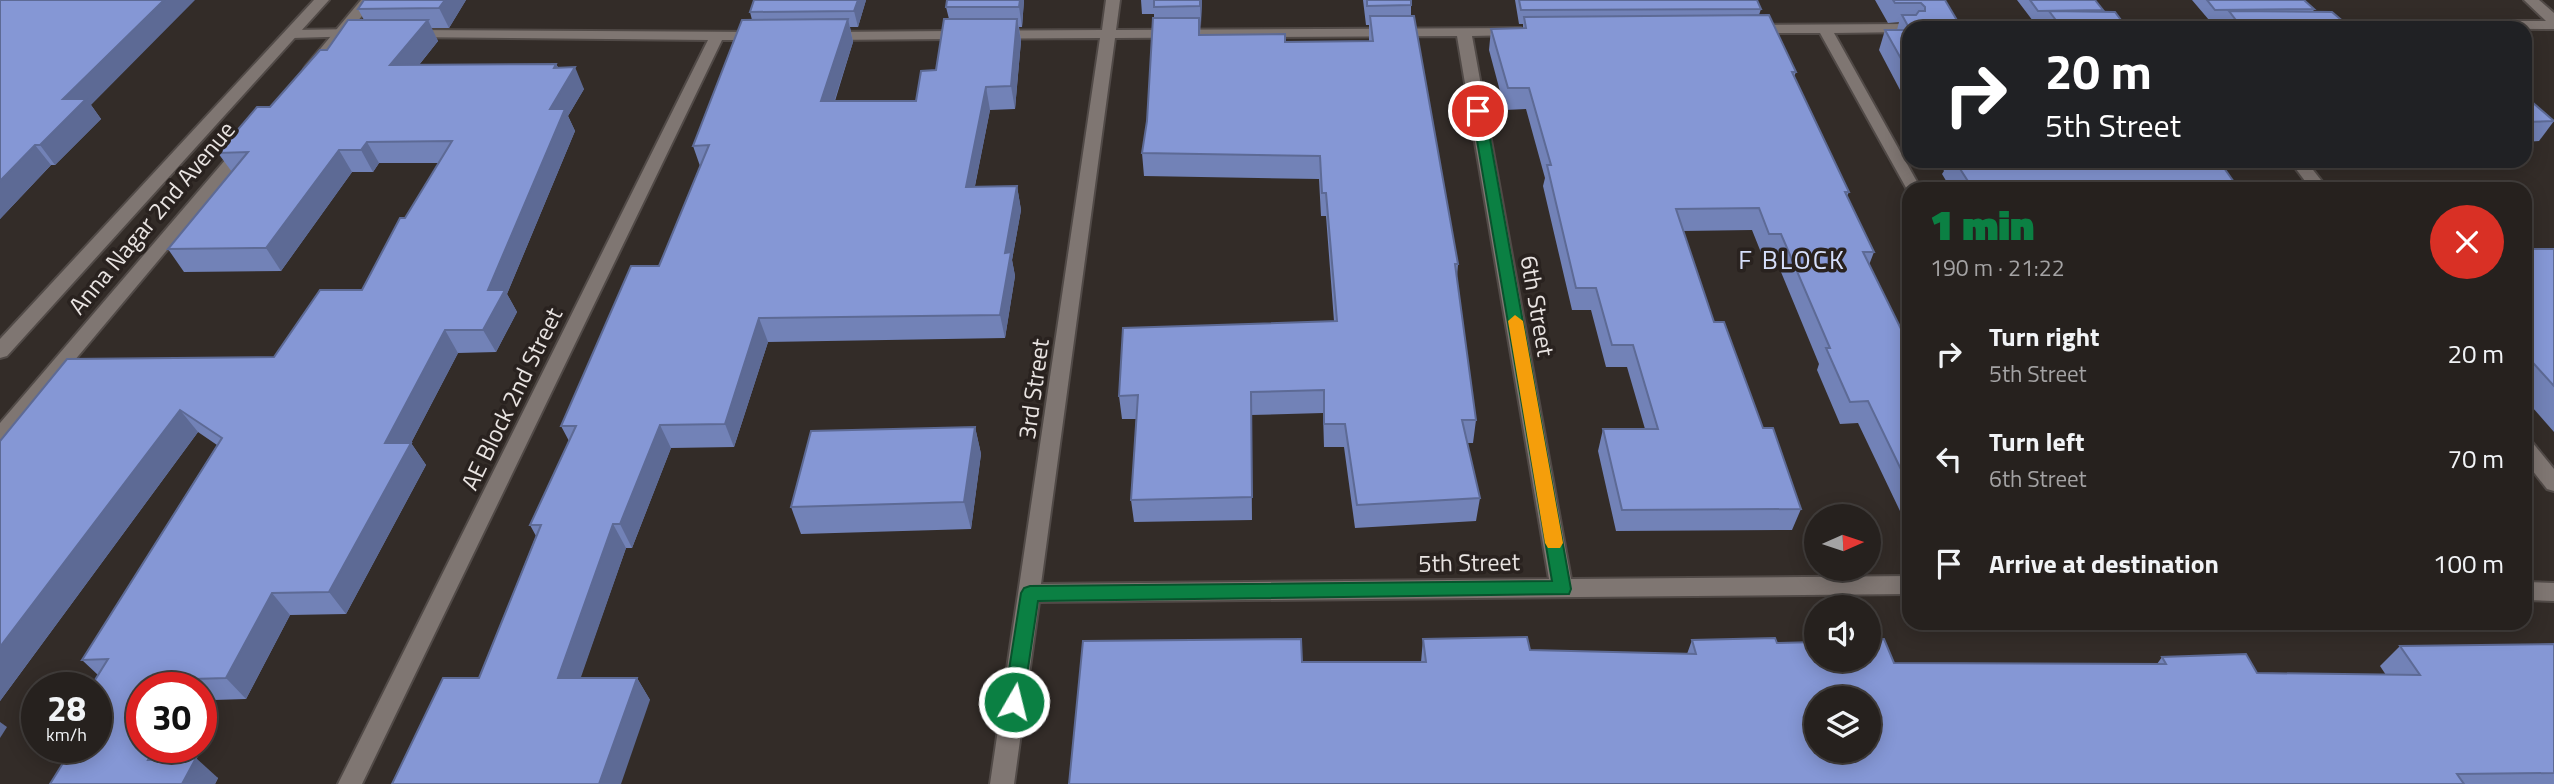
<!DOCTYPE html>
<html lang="en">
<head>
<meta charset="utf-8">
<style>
	:root { --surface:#26211e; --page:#322e2b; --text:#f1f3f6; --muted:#a4a3a4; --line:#423e3c; --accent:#0b8043 }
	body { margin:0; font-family:"Titillium Web",sans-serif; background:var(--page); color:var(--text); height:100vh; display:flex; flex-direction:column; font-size:26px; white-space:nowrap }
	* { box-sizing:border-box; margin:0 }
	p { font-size:23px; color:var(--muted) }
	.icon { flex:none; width:38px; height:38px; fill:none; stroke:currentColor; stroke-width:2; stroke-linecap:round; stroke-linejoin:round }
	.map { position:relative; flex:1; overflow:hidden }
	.drawer { position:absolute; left:1902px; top:182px; width:630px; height:448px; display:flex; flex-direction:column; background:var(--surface); border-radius:21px; box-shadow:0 4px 18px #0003,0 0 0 2px var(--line) }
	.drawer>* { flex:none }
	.banner { position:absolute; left:1902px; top:21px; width:630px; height:147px; border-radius:21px; box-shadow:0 4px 18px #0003,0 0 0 2px var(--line); background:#202124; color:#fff; overflow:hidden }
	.needle { width:46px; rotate:87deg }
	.fabs { position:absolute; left:1804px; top:504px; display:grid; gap:14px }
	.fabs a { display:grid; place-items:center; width:77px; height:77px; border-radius:50%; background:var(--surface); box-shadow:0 4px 18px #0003,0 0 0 2px var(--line); font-size:35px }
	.speed { position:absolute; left:21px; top:672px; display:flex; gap:14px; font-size:35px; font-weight:700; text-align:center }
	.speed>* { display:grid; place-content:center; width:91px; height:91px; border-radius:50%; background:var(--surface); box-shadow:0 4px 18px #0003,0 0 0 2px var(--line); line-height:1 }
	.speed small { font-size:18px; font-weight:400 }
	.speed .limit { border:10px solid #d22; background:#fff; color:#111 }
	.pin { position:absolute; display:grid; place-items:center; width:60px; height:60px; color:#fff; margin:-30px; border:4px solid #fff; border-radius:50%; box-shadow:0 2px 7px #0007 }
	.me { position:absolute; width:77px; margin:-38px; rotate:8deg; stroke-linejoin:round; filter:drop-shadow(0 0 5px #0008) }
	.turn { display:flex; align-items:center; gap:24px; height:147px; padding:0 28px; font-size:32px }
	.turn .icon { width:91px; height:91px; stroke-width:2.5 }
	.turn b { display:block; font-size:49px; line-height:60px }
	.round { display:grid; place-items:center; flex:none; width:74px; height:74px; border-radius:37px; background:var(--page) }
	.summary { display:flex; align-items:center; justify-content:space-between; height:119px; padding:0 28px }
	h1 { font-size:42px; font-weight:800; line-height:52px; color:var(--accent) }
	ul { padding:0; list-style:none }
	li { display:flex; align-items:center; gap:21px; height:105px; padding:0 28px }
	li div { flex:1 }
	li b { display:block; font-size:26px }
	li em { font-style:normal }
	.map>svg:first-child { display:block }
</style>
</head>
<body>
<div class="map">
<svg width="2554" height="784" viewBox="0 0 2554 784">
	<rect width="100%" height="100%" fill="#332c28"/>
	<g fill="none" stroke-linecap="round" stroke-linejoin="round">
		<defs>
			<g id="minor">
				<path d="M1106,0H1120L1116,30L1521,28L1523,31L1521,34L1516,35L1472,36L1571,579L1909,576V594L1039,602L1014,784H990L1100,38L825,40L818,36L825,32L1102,30ZM1457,36L1549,579L1041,584L1115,38Z"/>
				<path d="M2524,0H2539L2554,13V29L2414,28L2412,25L2419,21H2546Z"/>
				<path d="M2246,22L2251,23L2252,28L2094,27L2101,23Z"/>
				<path d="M1909,24L1916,28H1909V32L1834,33L1921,189H1909V193L1820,33H1749L1742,29L1749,25Z"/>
				<path d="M358,29L363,30L365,33L363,36L292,38L285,34L292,30Z"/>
				<path d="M409,30L760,32L767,36L760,40H722L362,784H338L708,40L404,37L402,34Z"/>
				<path d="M2290,161H2306L2328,189H2311Z"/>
				<path d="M2525,440L2532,442L2554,469V491L2547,489L2525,461Z"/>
				<path d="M2525,582L2554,583V601L2525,600Z"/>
			</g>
			<g id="secondary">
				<path d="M314,0H329L7,356L0,358V339Z"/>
				<path d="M361,0H375L316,72H306L304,69L306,66Z"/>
				<path d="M244,143L252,148L250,151L7,441L0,443V423L238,145Z"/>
			</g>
		</defs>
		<use href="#minor" stroke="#514a47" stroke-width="4"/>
		<use href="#secondary" stroke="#514a47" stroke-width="4"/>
		<use href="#minor" fill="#7f7672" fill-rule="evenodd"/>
		<use href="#secondary" fill="#7f7672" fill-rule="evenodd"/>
	</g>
	<g fill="#7282b7">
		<path d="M0,0L91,105L101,119L55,165H51L0,219Z"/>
		<path d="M466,0L449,28H431L438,41L419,65L556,64L558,67L584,89L568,116L575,131L507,294L517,312L496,352L458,353L411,443L426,465L346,614L290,615L246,699L214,700L201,723V688H142V747H188L182,758L218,778L215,784H50L96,747L98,675L82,660L217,445L198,432L0,701V441L274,357L362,290L439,163H379L373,172H352L281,271L184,272L168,249L232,172L218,153L270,107L327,50L364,20L358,9Z"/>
		<path d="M866,0L858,27H850L853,42L835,101H916L936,70L949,19L946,7L1024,0L1022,27H1019L1021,41L1015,109L990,110L975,186H1017L1021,210L1012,260L1015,276L1005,338L768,342L734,447L671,448L632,548H626L580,678H637L650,700L479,678L536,536L530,525L569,441L561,426L659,266L700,166L693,146L752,20L750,12Z"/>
		<path d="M1141,0H1202L1200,35L1285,42L1369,41V25H1366L1363,0H1411V16L1458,264L1457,277L1476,420L1473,443H1467L1480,498L1476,521L1355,528L1344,447H1324L1323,413L1251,415L1252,520L1134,522L1131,500L1136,419H1122L1119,396L1334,321L1326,216H1321L1319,179L1144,176L1142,153L1147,121L1154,18V14H1142Z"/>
		<path d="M1515,0H1757L1761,9L1759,15L1796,72L1794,77L1849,192L1847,196L1874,252L1869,265L1909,345V511H1900L1858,423L1840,424L1817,370L1819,364L1774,255H1762L1752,230L1683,231L1714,322L1801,509L1792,530L1616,531L1598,451L1603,429H1645L1627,367H1606L1591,310H1572L1543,186L1545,178L1526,109L1505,110L1489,50L1491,29L1523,28V24H1519Z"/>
		<path d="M1875,0H1945L1961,27H2042L2045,21H2033L2017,0H2095L2103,10L2102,12L2127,28H1909V107L1879,50L1885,30H1897L1899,22L1888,23Z"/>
		<path d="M2192,0H2304L2314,9L2313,12L2345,23L2448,28H2220L2224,20H2209Z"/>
		<path d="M2525,96L2554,121L2539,141L2525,142Z"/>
		<path d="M1938,161H2219L2239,189H1951L1942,174L1944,171Z"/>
		<path d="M2324,161H2382L2380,164H2326Z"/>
		<path d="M2525,249H2554V432L2525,399Z"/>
		<path d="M975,427L981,454L971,529L801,534L791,507Z"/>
		<path d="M1423,639L1530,650L1687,654L1692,640L1777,643L1894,663L2157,664L2162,657L2257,673L2386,675L2380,666L2400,646L2554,644V784H1069L1302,662H1421Z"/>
	</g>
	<g fill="#5d6a95">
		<path d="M164,0H195L91,105L101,119L55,165L40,145L63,99Z"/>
		<path d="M445,0H466L449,28L439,8Z"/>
		<path d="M858,0H866L858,27L854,11Z"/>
		<path d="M1020,0H1024L1022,27L1019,7Z"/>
		<path d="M1200,0H1202L1201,26L1200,6Z"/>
		<path d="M848,19L853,42L827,124L821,101Z"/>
		<path d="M1017,19L1021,41L1015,109L1011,86Z"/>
		<path d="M428,20L438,41L402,86L390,65Z"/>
		<path d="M556,64L565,84L575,67L584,89L568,116L575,131L507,294L517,312L496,352L483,330L488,290L550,109L554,68Z"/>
		<path d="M986,87L990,110L970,210L966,187Z"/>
		<path d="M367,142L379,163L373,172L361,150Z"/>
		<path d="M35,145L51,165L0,219V181Z"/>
		<path d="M339,150L352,172L281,271L266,248Z"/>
		<path d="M1017,186L1021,210L1012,260L1015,276L1005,338L1000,315L1005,253Z"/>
		<path d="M759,318L768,342L734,447L725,424Z"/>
		<path d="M445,330L458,353L411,443L426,465L346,614L329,592L385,443Z"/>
		<path d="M180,410L198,432L0,701V647Z"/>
		<path d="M660,425L671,448L632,548L620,524Z"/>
		<path d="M975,427L981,454L971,529L964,502Z"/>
		<path d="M613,524L626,548L573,700L558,678Z"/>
		<path d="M272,593L290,615L246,699L226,678Z"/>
		<path d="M637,678L650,700L621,784H599Z"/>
		<path d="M193,679L201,688H188Z"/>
		<path d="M201,688L214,700L201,723Z"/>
		<path d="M0,722L7,727L0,738Z"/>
		<path d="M155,747H188L171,780L148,760Z"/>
		<path d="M196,758L218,778L215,784H182Z"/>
	</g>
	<g fill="#8597d5" stroke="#5d6a95" stroke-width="2" fill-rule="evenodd">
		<path d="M0,0H164L63,99H86L40,145H35L0,181Z"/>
		<path d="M364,0H445L439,8L358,9Z"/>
		<path d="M754,0H858L854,11L750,12Z"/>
		<path d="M947,0H1020L1019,7H946Z"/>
		<path d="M1154,0H1200V6L1154,7Z"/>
		<path d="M1367,0H1411V5L1367,6Z"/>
		<path d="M1519,0H1757L1761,9L1521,10Z"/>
		<path d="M1893,0H1945L1961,27H2061L2049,11L2115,12L2127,28H1909L1902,15H1916L1919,11H1925V7L1921,3H1895Z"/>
		<path d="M2030,0H2095L2103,10L2038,11Z"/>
		<path d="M2207,0H2304L2314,9L2215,10Z"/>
		<path d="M2229,11L2332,12L2345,23L2439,20L2448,28H2242Z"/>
		<path d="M1769,15L1796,72H1792L1849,192H1845L1874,252H1863L1909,345V486L1868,401L1850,402L1826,348H1830L1781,234H1769L1759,208L1676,209L1714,322H1724L1763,428H1773L1801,509L1622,510L1603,429H1658L1633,345H1612L1596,288H1576L1547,165H1551L1529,88H1508L1491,29L1526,28L1524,17Z"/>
		<path d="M1370,16H1414L1458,264H1455L1476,420H1462L1480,498L1357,505L1345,424H1324V390L1251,392L1252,497L1131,500L1138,395L1119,396L1123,328L1337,321L1326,193H1322L1320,156L1142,153L1147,121L1153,18H1199V35L1285,34V42L1373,41Z"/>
		<path d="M848,19L821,101H916L921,71L936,70L944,19H1017L1011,86L986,87L966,187L1017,186L1005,253L1011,252L1000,315L759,318L725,424L660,425L620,524H613L558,678H637L599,784H392L443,678H479L541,525H530L576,426H561L631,266H659L709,145L693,146L742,20Z"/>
		<path d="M348,20H428L390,65L556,64L554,68L575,67L550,109H565L488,290H505L483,330H445L385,443H411L329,592L272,593L226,678L193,679L188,688H142V747H155L148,760L196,758L182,784H50L73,747H96V688H90L108,659L82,660L222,438L180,410L0,647V441L67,359L274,357L320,290H362L400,218H405L452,141L367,142L361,150H339L266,248L168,249L248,152L218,153L257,107H270L320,50H327Z"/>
		<path d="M1885,30H1909V73Z"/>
		<path d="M2525,96L2554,121L2525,122Z"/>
		<path d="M1955,161H2219L2239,189H1973Z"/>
		<path d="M2525,249H2554V386L2525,354Z"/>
		<path d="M975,427L964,502L791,507L811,431Z"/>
		<path d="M1527,637L1530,650L1696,654L1692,640L1775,638L1777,643L1816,642V660H1869V640L1884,639L1894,663L2166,664L2162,657L2246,654L2257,673L2420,675L2400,646L2554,644V773L2457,774L2464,784H1069L1083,641L1301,639L1302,662H1426L1423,639ZM1816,698H1869V751H1816Z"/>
	</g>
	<path fill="#0b8043" stroke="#07532c" stroke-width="2" d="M1478,107L1485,111L1571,589L1569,594L1038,601L1023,702L1021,708L1014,711L1007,708L1004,702L1021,593L1024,588L1030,586L1552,581L1472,111Z"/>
	<path fill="#f59e0b" d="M1515,315L1523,321L1563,543L1560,548H1548L1545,543L1508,321Z"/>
	<g text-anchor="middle" stroke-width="7" stroke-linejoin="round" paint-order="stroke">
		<g font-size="24" fill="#e9e4e2" stroke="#29221f">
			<text transform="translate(152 218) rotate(-50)" y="8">Anna Nagar 2nd Avenue</text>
			<text transform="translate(1537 306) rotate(80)" y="8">6th Street</text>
			<text transform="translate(1034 389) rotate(-82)" y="8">3rd Street</text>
			<text transform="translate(512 399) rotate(-64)" y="8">AE Block 2nd Street</text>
			<text transform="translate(1469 563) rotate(-1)" y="8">5th Street</text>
		</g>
		<g font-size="26" letter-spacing="2" fill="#d6dffb" stroke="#29221f">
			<text x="1792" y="269">F BLOCK</text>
		</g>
	</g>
</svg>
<div class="fabs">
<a><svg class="needle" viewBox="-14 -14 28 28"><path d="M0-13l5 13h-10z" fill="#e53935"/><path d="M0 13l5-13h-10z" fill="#a4a3a4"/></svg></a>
<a><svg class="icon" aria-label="sound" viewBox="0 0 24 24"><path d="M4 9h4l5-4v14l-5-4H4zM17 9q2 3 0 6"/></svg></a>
<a><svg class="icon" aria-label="layers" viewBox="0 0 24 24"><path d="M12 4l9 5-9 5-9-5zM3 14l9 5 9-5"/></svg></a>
</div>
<div class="speed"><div>28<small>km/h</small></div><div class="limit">30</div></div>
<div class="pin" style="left:1478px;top:111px;background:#d93025"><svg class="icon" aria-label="arrive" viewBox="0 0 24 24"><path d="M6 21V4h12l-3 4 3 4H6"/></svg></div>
<svg class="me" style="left:1014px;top:702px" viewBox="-20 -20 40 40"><circle r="17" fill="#0b8043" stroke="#fff" stroke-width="3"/><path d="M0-11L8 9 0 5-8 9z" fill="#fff"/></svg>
<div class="banner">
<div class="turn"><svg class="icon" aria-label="right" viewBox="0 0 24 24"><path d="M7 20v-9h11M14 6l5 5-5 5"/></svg><div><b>20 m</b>5th Street</div></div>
</div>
<section class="drawer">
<div class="summary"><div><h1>1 min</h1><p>190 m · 21:22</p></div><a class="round" style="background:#d93025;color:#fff"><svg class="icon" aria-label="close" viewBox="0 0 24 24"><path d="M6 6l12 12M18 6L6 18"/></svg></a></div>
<ul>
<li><svg class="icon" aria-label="right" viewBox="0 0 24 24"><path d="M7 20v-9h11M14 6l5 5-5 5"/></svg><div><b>Turn right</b><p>5th Street</p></div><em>20 m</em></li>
<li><svg class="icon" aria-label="left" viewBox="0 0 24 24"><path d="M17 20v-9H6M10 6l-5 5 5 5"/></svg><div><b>Turn left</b><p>6th Street</p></div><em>70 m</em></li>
<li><svg class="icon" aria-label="arrive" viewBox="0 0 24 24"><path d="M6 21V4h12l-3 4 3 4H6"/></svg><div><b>Arrive at destination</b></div><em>100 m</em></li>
</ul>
</section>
</div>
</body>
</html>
